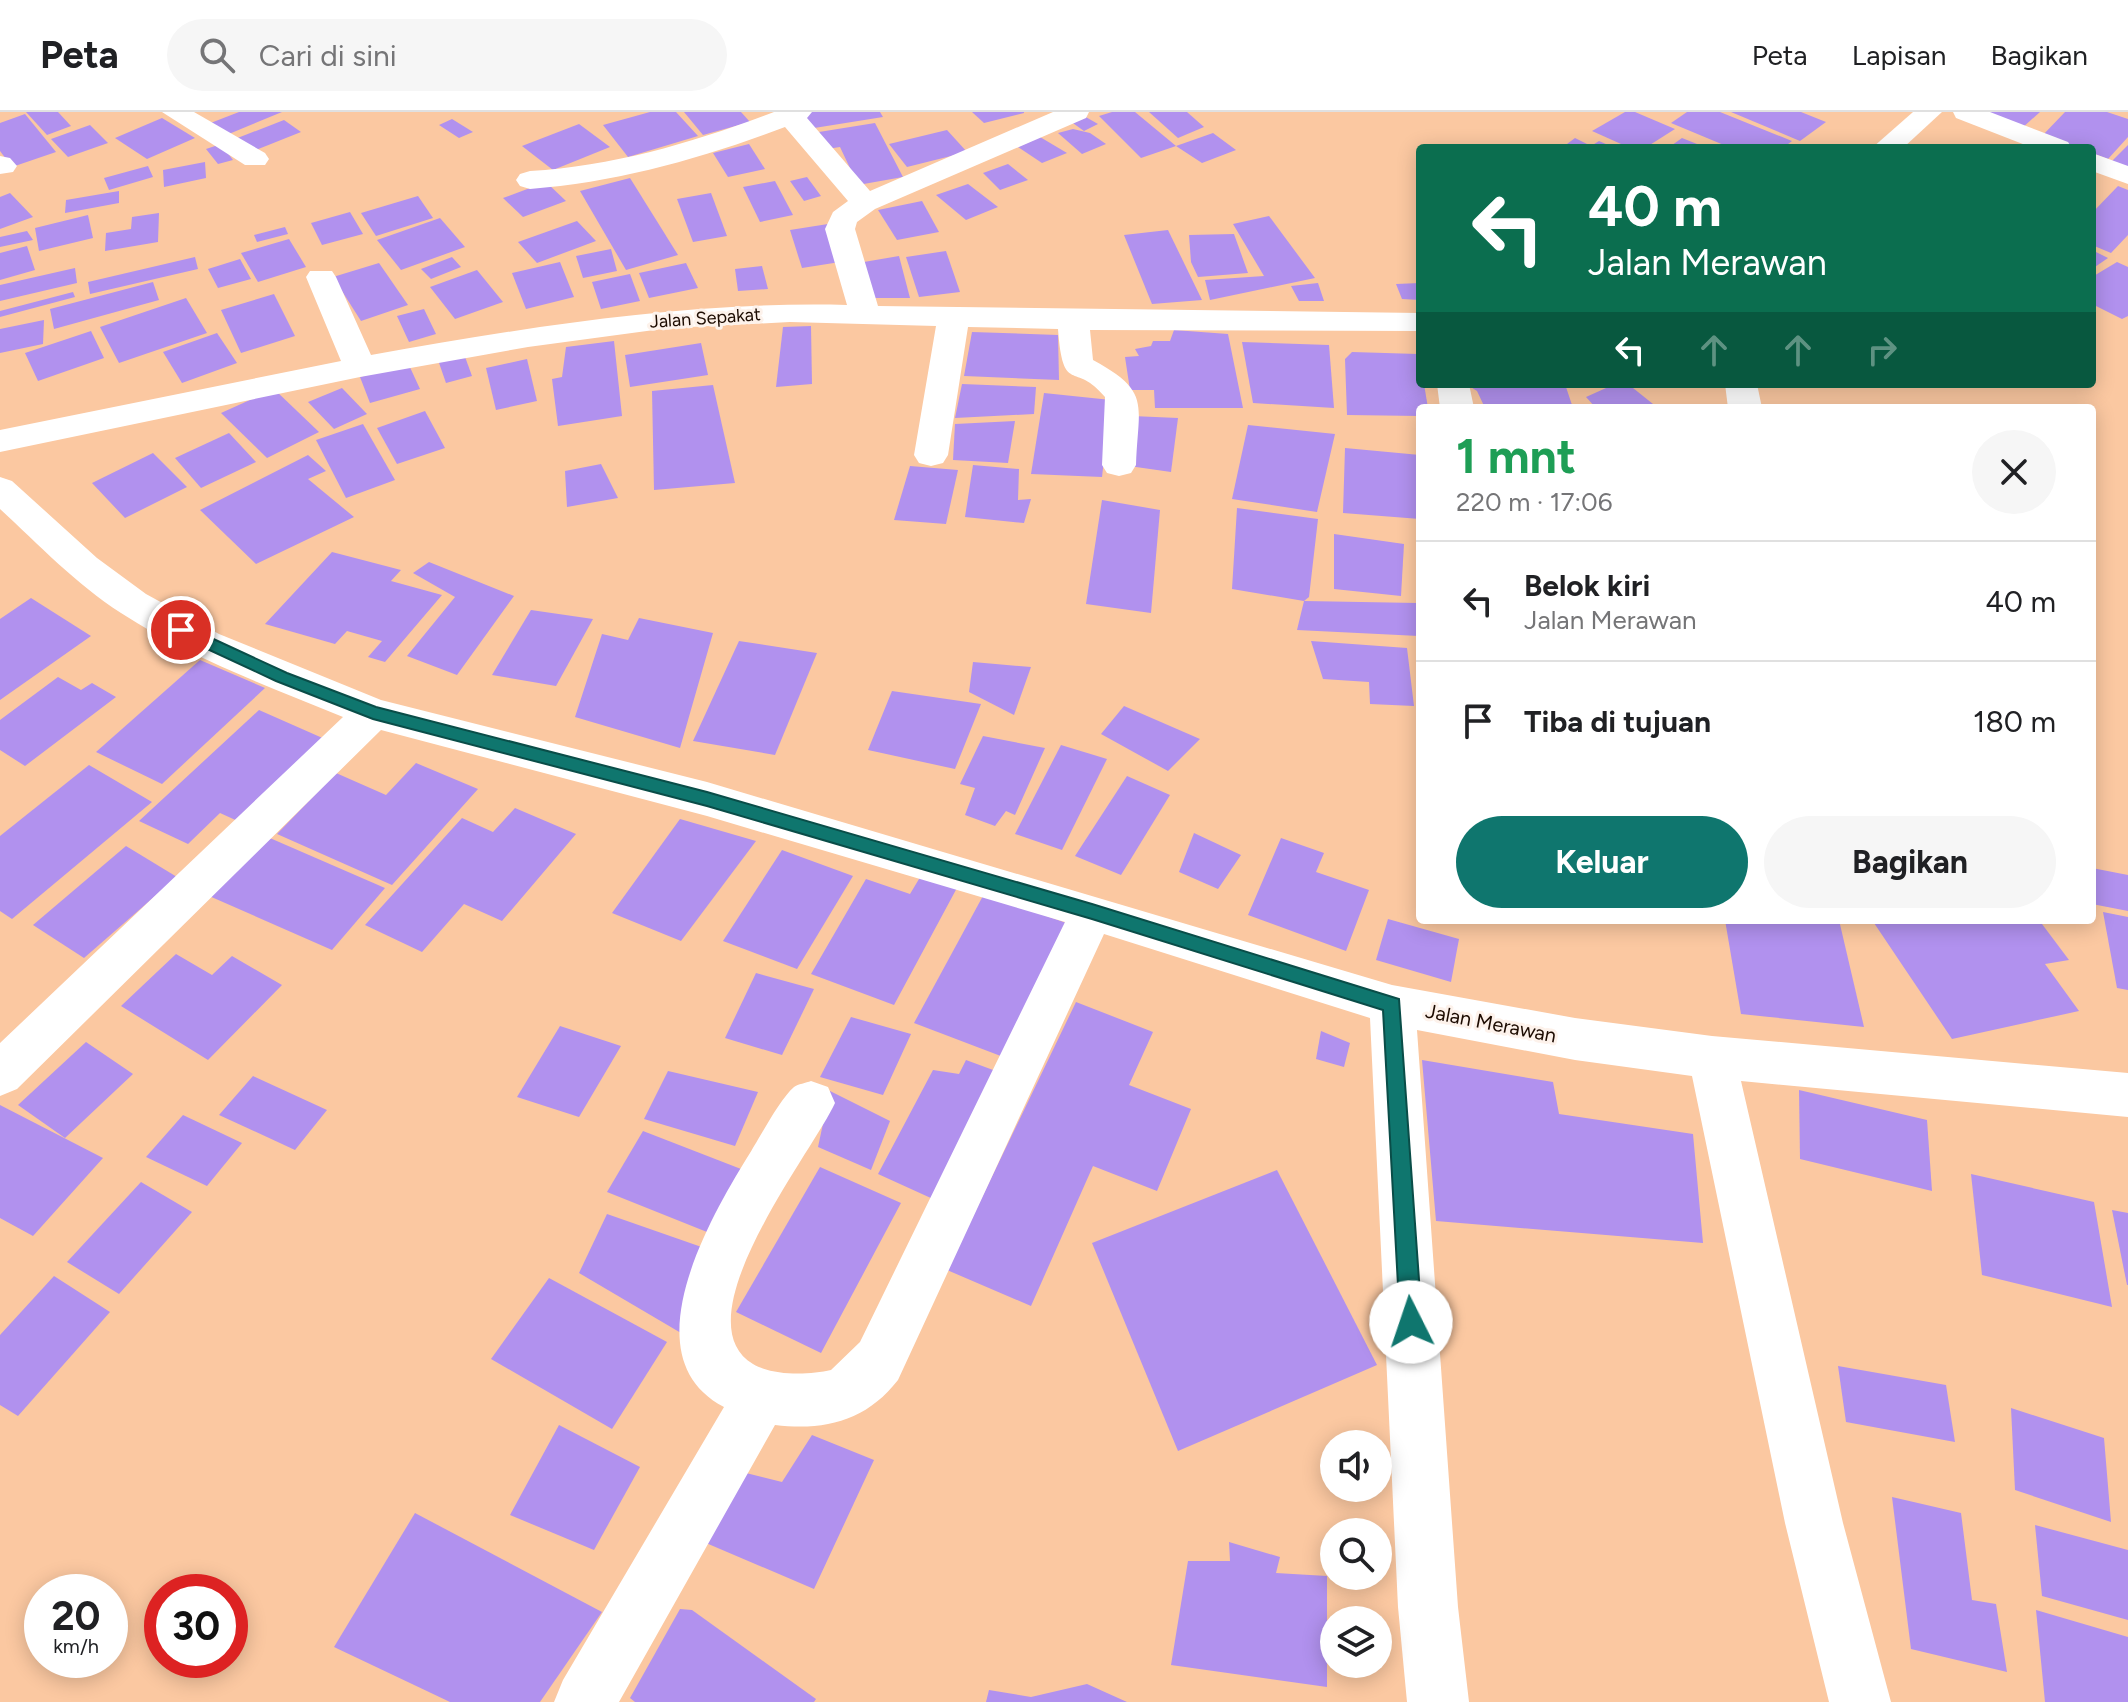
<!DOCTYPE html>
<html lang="id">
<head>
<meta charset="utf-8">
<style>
	:root { --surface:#fff; --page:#f6f6f6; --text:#202124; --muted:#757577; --line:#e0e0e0; --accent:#0f766e }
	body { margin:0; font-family:Figtree,sans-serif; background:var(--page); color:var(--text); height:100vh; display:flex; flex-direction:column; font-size:30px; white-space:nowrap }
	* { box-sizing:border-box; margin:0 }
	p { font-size:26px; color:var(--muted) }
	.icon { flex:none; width:44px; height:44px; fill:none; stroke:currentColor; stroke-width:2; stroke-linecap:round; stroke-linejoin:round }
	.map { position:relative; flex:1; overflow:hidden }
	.side { position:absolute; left:1416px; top:292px; width:680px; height:520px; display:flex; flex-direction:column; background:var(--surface); border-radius:8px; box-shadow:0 4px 20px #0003 }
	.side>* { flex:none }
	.hud { position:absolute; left:1416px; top:32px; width:680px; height:244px; border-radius:8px; box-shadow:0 4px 20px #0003; background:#0b6e4f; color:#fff; overflow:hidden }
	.controls { position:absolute; left:1320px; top:1318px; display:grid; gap:16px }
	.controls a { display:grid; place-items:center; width:72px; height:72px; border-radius:50%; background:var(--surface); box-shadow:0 4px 20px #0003; font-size:40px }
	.speed { position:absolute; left:24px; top:1462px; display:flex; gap:16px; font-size:40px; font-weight:700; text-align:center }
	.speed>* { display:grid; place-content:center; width:104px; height:104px; border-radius:50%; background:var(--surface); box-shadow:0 4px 20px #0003; line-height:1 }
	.speed small { font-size:20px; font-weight:400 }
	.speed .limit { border:12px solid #d22; background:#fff; color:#111 }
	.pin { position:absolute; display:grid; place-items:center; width:68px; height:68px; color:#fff; margin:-34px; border:4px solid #fff; border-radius:50%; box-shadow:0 2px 8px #0007 }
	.me { position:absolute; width:88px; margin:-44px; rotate:356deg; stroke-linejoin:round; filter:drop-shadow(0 0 6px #0008) }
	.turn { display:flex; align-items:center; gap:28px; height:168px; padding:0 40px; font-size:36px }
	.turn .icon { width:104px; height:104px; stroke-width:2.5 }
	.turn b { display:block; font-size:56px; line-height:68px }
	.lanes { display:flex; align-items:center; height:76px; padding:0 40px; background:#0003; justify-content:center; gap:40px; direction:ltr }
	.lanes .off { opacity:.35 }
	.round { display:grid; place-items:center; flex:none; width:84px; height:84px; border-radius:42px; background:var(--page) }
	.overview { display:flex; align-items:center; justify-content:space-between; height:136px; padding:0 40px }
	h1 { font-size:48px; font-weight:700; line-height:60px; color:#1e9e55 }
	.primary-button { display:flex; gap:16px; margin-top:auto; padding:16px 40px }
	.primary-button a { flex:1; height:92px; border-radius:48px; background:var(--accent); color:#fff; font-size:32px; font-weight:700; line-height:92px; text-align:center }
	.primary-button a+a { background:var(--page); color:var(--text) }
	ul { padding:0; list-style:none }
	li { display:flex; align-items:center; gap:24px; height:120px; padding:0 40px; border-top:2px solid var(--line) }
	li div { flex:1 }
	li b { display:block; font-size:30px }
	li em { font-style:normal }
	header { display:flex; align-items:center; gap:48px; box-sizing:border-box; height:112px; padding:0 40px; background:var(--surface); border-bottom:2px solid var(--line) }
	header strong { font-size:38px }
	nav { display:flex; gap:44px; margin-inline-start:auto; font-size:28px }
	.search { width:560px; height:72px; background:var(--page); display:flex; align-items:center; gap:20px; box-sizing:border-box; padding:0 28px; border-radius:44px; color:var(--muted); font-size:30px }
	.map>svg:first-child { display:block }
</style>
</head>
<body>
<header>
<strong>Peta</strong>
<div class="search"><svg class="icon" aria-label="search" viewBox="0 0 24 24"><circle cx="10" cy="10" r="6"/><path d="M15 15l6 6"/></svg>Cari di sini</div>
<nav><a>Peta</a><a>Lapisan</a><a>Bagikan</a></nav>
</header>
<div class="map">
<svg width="2128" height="1590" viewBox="0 0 2128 1590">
	<rect width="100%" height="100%" fill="#fbc8a1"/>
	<g fill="#b191ee">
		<path d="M26,0H58L71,14L47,23Z"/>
		<path d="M239,0H282L224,24L208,12Z"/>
		<path d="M650,0H676L698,24L628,45L603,13Z"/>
		<path d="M684,0H741L750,10L703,23Z"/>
		<path d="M801,0H880L883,5L808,17Z"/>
		<path d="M972,0H1024V1L984,11Z"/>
		<path d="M1112,0H1135L1176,34L1141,46L1099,4Z"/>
		<path d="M1149,0H1187L1204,15L1178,26Z"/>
		<path d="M1625,0H1635L1675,17L1645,36H1630L1592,19Z"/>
		<path d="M1687,0H1720L1792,29L1783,36H1731L1671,11Z"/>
		<path d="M1731,0H1801L1826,10L1800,29Z"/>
		<path d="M1985,0H2040L2021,17Z"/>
		<path d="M2065,0H2107L2128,7V25L2108,47L2092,41V36H2077L2042,24Z"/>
		<path d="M25,2L56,40L12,55L0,39V11Z"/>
		<path d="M1084,4L1098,12L1084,19L1070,9Z"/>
		<path d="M162,6L195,26L147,47L115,26Z"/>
		<path d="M452,7L473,20L459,26L439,13Z"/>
		<path d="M284,8L301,20L251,40L235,27Z"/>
		<path d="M875,11L903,65L858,73L840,35L827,37L819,20Z"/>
		<path d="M579,12L610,35L553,58L522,34Z"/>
		<path d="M90,13L108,31L68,45L51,27Z"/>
		<path d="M1073,17L1090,21L1106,32L1082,42L1058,21Z"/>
		<path d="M947,18L967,40L907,55L889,32Z"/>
		<path d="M1213,21L1236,38L1202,51L1176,34Z"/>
		<path d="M1040,25L1067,41L1042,51L1018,35Z"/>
		<path d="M1575,26L1591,34L1599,29L1615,36H1574L1567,32Z"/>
		<path d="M1682,26L1707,36H1668Z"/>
		<path d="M221,32L233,48L218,52L206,37Z"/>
		<path d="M749,32L765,57L728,65L713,41Z"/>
		<path d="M2128,33V58L2110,51Z"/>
		<path d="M205,50L206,66L164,75L163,58Z"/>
		<path d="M1008,52L1028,68L1000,78L983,61Z"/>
		<path d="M148,54L153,65L109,78L104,66Z"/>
		<path d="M807,65L821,84L804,89L790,69Z"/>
		<path d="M630,66L678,143L626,158L580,79Z"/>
		<path d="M775,69L793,103L760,110L743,75Z"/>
		<path d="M546,70L566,89L523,105L503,86Z"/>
		<path d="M968,72L998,95L966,108L936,83Z"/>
		<path d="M2118,74L2128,78V123L2111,141L2092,133V101Z"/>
		<path d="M119,79V91L65,101L66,88Z"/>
		<path d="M10,81L33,105L0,117V85Z"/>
		<path d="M711,81L727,124L693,130L677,87Z"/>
		<path d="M418,84L433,106L376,124L361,101Z"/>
		<path d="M922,89L939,120L897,128L878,98Z"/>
		<path d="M350,100L363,122L322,133L311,111Z"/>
		<path d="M159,101L158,130L105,139L106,121L131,117L132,105Z"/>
		<path d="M88,103L93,126L39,139L35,116Z"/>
		<path d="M1269,104L1315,166L1210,188L1205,168L1264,164L1233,112Z"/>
		<path d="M440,106L465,135L401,158L377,128Z"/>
		<path d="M577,109L596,129L537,151L518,130Z"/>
		<path d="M828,112L840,150L802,156L790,118Z"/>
		<path d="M285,115L288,122L257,130L254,123Z"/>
		<path d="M1168,118L1202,188L1152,192L1124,123Z"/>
		<path d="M27,119L33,128L0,135V125Z"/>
		<path d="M1234,122L1248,161L1198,165L1191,150L1189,123Z"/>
		<path d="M289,127L306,155L258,170L241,141Z"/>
		<path d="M27,134L35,158L0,168V141Z"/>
		<path d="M611,137L617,159L583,166L576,144Z"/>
		<path d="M2092,138L2108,146L2092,157Z"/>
		<path d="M946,139L960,180L919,185L906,145Z"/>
		<path d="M899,144L910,186H870L858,151Z"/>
		<path d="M195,145L198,157L90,182L88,170Z"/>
		<path d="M452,145L461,155L431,167L421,157Z"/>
		<path d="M240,147L251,167L218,176L208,157Z"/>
		<path d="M560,150L574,185L526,197L512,161Z"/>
		<path d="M2117,150L2128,155V204L2122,207L2092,192V165Z"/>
		<path d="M379,151L408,193L361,209L333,165Z"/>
		<path d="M686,151L698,176L649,186L639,161Z"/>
		<path d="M762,154L768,177L738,179L735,157Z"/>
		<path d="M75,156L77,171L0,189V173Z"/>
		<path d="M477,158L503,190L455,207L430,175Z"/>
		<path d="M630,162L640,189L601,197L592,170Z"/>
		<path d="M153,170L159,188L54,217L50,197Z"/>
		<path d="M1318,171L1324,189H1299L1291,174Z"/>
		<path d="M1420,171V188L1402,187L1396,172Z"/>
		<path d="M73,180L75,185L0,205V199Z"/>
		<path d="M274,182L295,224L241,241L221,198Z"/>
		<path d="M186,186L207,221L119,251L100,215Z"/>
		<path d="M424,197L436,222L409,230L397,204Z"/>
		<path d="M44,208L43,232L0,241V217Z"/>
		<path d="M811,214L812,272L776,275L783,215Z"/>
		<path d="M1174,218L1228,222L1243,296H1155L1154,278H1130L1125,245L1139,244L1135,237L1151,234L1153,229H1170Z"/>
		<path d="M91,219L104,246L38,269L25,241Z"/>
		<path d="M972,220L1058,223L1059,268L964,264Z"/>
		<path d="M217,221L237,251L182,271L163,240Z"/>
		<path d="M614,229L622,304L558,314L552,267L562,265L566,235Z"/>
		<path d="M1242,230L1329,233L1334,296L1253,291Z"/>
		<path d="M701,231L708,263L630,275L625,243Z"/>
		<path d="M1352,240L1418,242L1420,272H1424L1428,296H1420V304L1347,303L1345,247Z"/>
		<path d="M464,242L472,264L446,271L438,248Z"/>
		<path d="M527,247L537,289L496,298L486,256Z"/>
		<path d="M408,251L420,277L370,291L360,265Z"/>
		<path d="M962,272L1036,275L1034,302L955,306Z"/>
		<path d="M1466,272H1565L1573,296H1485L1477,279Z"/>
		<path d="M1615,272H1628L1658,296H1596L1586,285Z"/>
		<path d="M713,273L735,371L654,378L652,279Z"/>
		<path d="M342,276L367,302L334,317L308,290Z"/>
		<path d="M274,277L319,320L267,346L221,301Z"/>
		<path d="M1044,281L1111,288L1102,365L1031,362Z"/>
		<path d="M425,299L445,336L397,352L377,316Z"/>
		<path d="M1132,304L1178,306L1171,360L1129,354Z"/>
		<path d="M1015,309L1008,351L953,348L955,312Z"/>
		<path d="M363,312L395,368L346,386L316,328Z"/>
		<path d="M1248,313L1335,322L1317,400L1232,387Z"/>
		<path d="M229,321L256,350L201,376L175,346Z"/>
		<path d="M1345,336L1420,343V407L1343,401Z"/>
		<path d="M153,341L187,375L125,406L92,371Z"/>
		<path d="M308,343L326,359L308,367L354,405L256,452L200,398Z"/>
		<path d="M601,352L618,386L567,395L565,359Z"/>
		<path d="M973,353L1019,357L1018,388L1031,387L1024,411L965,405Z"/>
		<path d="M910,354L958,358L946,412L894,408Z"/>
		<path d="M1102,388L1160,398L1151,501L1086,492Z"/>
		<path d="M1237,396L1318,407L1309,485L1304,489L1418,491L1419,524L1297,518L1304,489L1232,477Z"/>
		<path d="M1334,422L1404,432L1401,484L1334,477Z"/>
		<path d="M332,440L401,458L391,469L442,483L385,550L368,545L382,529L347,519L335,532L265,512Z"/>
		<path d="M429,450L514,484L457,563L407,544L455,485L413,461Z"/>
		<path d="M31,486L91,524L0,588V507Z"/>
		<path d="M531,498L593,507L556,574L492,563Z"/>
		<path d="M639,506L713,521L680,636L575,605L602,522L628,528Z"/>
		<path d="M739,529L817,541L775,643L693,629Z"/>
		<path d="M1311,529L1407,536L1414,594L1370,592L1369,570L1323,567Z"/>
		<path d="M200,548L265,576L162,672L96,640Z"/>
		<path d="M973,550L1031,555L1014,603L969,580Z"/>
		<path d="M58,565L81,578L92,571L116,585L25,654L0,638V608Z"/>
		<path d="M892,579L981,592L955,657L868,638Z"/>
		<path d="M1124,594L1200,627L1168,659L1101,622Z"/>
		<path d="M259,598L327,628L242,711L220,701L188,732L139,709Z"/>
		<path d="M983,624L1045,636L1015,703L1006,699L995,714L965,703L975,676L960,672Z"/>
		<path d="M1061,633L1107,647L1062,738L1015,722Z"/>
		<path d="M416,651L478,677L392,773L277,722L336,661L386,683Z"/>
		<path d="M89,653L152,690L12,807L0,799V724Z"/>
		<path d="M1127,664L1170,683L1121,763L1075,744Z"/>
		<path d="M515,696L576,722L502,809L464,792L422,840L365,813L462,706L493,720Z"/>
		<path d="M680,707L756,729L681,829L612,801Z"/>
		<path d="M256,720L385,776L332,838L200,780Z"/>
		<path d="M1194,721L1241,743L1218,777L1179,760Z"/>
		<path d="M1281,726L1324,741L1316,760L1369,778L1346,839L1248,803Z"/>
		<path d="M126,734L177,765L84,846L33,813Z"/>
		<path d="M782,738L853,764L797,857L723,829Z"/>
		<path d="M2092,756L2128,763V799L2092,792Z"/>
		<path d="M922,762L958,774L894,893L811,862L866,767L910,782Z"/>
		<path d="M984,782L1072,813L1006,946L914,911Z"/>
		<path d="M2103,800L2128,805V878L2117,876Z"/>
		<path d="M1388,807L1459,827L1451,870L1376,848Z"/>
		<path d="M1725,808H1839L1864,915L1741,902Z"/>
		<path d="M1872,808H2039L2069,848L2045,852L2079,899L1952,927Z"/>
		<path d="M176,842L212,863L232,844L282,873L208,948L121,894Z"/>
		<path d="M756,861L814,877L782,943L725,926Z"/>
		<path d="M1076,890L1153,920L1129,973L1191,997L1157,1079L1093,1054L1031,1194L947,1158Z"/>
		<path d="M851,905L911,922L883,983L820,965Z"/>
		<path d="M560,914L621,934L579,1005L517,985Z"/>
		<path d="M1321,919L1350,931L1344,955L1316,947Z"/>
		<path d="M86,930L133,962L65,1026L18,993Z"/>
		<path d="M966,948L1004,962L944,1092L878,1062L933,958L959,962Z"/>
		<path d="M1422,948L1553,970L1559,1002L1693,1022L1703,1131L1436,1109Z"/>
		<path d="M668,959L758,980L735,1034L644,1007Z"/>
		<path d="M253,964L327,998L295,1038L219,1003Z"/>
		<path d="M1799,978L1927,1008L1932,1079L1800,1047Z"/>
		<path d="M830,979L890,1009L871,1058L818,1035Z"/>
		<path d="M0,993L103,1046L33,1124L0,1106Z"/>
		<path d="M183,1003L242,1031L207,1074L146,1045Z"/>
		<path d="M643,1019L741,1057L707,1120L607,1080Z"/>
		<path d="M820,1055L901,1091L821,1241L736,1200Z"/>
		<path d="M1277,1058L1377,1253L1178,1339L1092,1131Z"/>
		<path d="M1971,1062L2094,1090L2112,1195L1982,1163Z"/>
		<path d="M141,1070L192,1100L119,1182L67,1150Z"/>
		<path d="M2112,1098L2128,1101V1173H2127Z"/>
		<path d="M607,1102L713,1139L681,1221L579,1161Z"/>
		<path d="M54,1164L110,1200L18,1304L0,1293V1223Z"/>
		<path d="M549,1166L667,1230L612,1317L491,1247Z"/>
		<path d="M1838,1254L1946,1273L1955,1330L1846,1310Z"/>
		<path d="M2011,1296L2104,1326L2111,1410L2015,1378Z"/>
		<path d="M559,1313L640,1355L594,1438L510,1403Z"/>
		<path d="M812,1323L874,1348L814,1477L706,1431L742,1360L782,1370Z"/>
		<path d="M1892,1385L1961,1401L1972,1488L1996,1492L2007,1560L1911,1537Z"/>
		<path d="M415,1401L602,1500L540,1590H450L334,1535Z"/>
		<path d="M2035,1413L2128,1438V1508L2042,1484Z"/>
		<path d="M1229,1430L1280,1445L1276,1461L1327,1464V1575L1171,1553L1188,1449H1230Z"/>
		<path d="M680,1497L692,1498L816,1587L814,1590H635L630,1586Z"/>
		<path d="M2036,1498L2128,1525V1590H2045Z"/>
		<path d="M1087,1572L1127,1590H986L989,1578L1031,1585Z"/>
	</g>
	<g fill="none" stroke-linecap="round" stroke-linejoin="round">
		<g fill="#fff" fill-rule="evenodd">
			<path d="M162,0H194L265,41L269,47L265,53H245Z"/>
			<path d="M774,0H812L807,6L870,79L1053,0H1089L1086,6L875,97L857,110L855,117L878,194L1420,201V219L1090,218L1093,248C1152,280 1138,292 1136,353L1131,361L1119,364L1107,361L1102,353L1105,285C1075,248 1063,285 1058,217L968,215L948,343L943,351L931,354L919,351L914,343L936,214L790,210L669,216L528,235L360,265L0,340V318L341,249L306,165L310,159H332L336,165L371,243C529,215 686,189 847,193L825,117L833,100L848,89L785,15C703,46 619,70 530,77L520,74L516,68L520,62L530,59C615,54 695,30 774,0Z"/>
			<path d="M1913,0H1942L1903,36H1872Z"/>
			<path d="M1953,0H1990L2068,30L2072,36H2033L1956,6Z"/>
			<path d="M2092,41L2128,54V72L2092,59Z"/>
			<path d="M0,44L10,46L17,54L13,60L0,62Z"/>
			<path d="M1437,272H1469L1474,296H1440Z"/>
			<path d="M1725,272H1757L1762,296H1728Z"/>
			<path d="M0,365L12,369L97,446L146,482L219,522L381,588L707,670L1392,873L1575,906L1712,924L2128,961V1005L1741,969L1843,1411L1891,1590H1829L1785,1411L1692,964L1575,948L1417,918L1458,1495L1469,1590H1407L1398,1495L1370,906L1104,822L898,1268C866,1309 825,1319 775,1313L619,1590H554L563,1568L724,1295C628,1245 711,1104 750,1041C760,1025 780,987 794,975C798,972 806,971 811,969L828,975L835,991C812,1041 679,1207 753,1252C773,1264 809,1263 831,1258L860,1230L1065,810L707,704L381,618L17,977L0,984V931L343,605C268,574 190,546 121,501C76,472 39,433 0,397Z"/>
		</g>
	</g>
	<path fill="#0f766e" stroke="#0a4d48" stroke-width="2" d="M181,512L287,561L376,595L707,680L1092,792L1399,887L1422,1210L1419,1218L1411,1221L1403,1218L1400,1210L1383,898L1092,807L707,694L373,607L276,569L175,522V514Z"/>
	<g text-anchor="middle" stroke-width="6" stroke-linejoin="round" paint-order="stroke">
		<g font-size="18" fill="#1c0b01" stroke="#fdf2eb">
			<text transform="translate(705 206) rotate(-4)" y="6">Jalan Sepakat</text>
		</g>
		<g font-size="20" fill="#1c0b01" stroke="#fdf2eb">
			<text transform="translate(1491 911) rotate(11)" y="7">Jalan Merawan</text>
		</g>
	</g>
</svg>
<div class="controls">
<a><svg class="icon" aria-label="sound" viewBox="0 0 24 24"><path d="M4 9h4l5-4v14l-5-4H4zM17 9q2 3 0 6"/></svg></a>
<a><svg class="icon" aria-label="search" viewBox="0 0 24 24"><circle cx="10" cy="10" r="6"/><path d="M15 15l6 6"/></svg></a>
<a><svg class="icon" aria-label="layers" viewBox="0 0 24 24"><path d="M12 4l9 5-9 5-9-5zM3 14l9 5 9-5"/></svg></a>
</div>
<div class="speed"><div>20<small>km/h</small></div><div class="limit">30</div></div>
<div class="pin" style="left:181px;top:518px;background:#d93025"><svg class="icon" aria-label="arrive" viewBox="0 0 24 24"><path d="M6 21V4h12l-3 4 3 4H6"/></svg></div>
<svg class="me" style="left:1411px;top:1210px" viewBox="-20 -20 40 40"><circle r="19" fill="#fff"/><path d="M0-13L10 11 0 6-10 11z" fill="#0f766e"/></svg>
<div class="hud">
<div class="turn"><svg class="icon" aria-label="left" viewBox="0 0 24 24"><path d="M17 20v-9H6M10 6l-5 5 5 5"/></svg><div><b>40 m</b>Jalan Merawan</div></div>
<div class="lanes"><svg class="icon" aria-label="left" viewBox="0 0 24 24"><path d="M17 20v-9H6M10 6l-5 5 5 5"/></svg><svg class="icon off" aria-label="ahead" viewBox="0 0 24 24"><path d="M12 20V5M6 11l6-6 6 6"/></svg><svg class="icon off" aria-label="ahead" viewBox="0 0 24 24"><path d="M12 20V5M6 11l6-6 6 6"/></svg><svg class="icon off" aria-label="right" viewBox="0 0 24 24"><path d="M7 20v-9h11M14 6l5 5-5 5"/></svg></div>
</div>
<section class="side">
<div class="overview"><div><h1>1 mnt</h1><p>220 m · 17:06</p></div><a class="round"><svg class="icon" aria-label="close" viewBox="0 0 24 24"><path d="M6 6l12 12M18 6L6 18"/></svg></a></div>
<ul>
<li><svg class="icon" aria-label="left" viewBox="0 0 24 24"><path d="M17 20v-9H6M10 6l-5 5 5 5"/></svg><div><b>Belok kiri</b><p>Jalan Merawan</p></div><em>40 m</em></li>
<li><svg class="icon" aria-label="arrive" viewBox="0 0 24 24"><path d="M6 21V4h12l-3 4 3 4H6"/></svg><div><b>Tiba di tujuan</b></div><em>180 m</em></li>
</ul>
<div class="primary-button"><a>Keluar</a><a>Bagikan</a></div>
</section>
</div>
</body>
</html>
